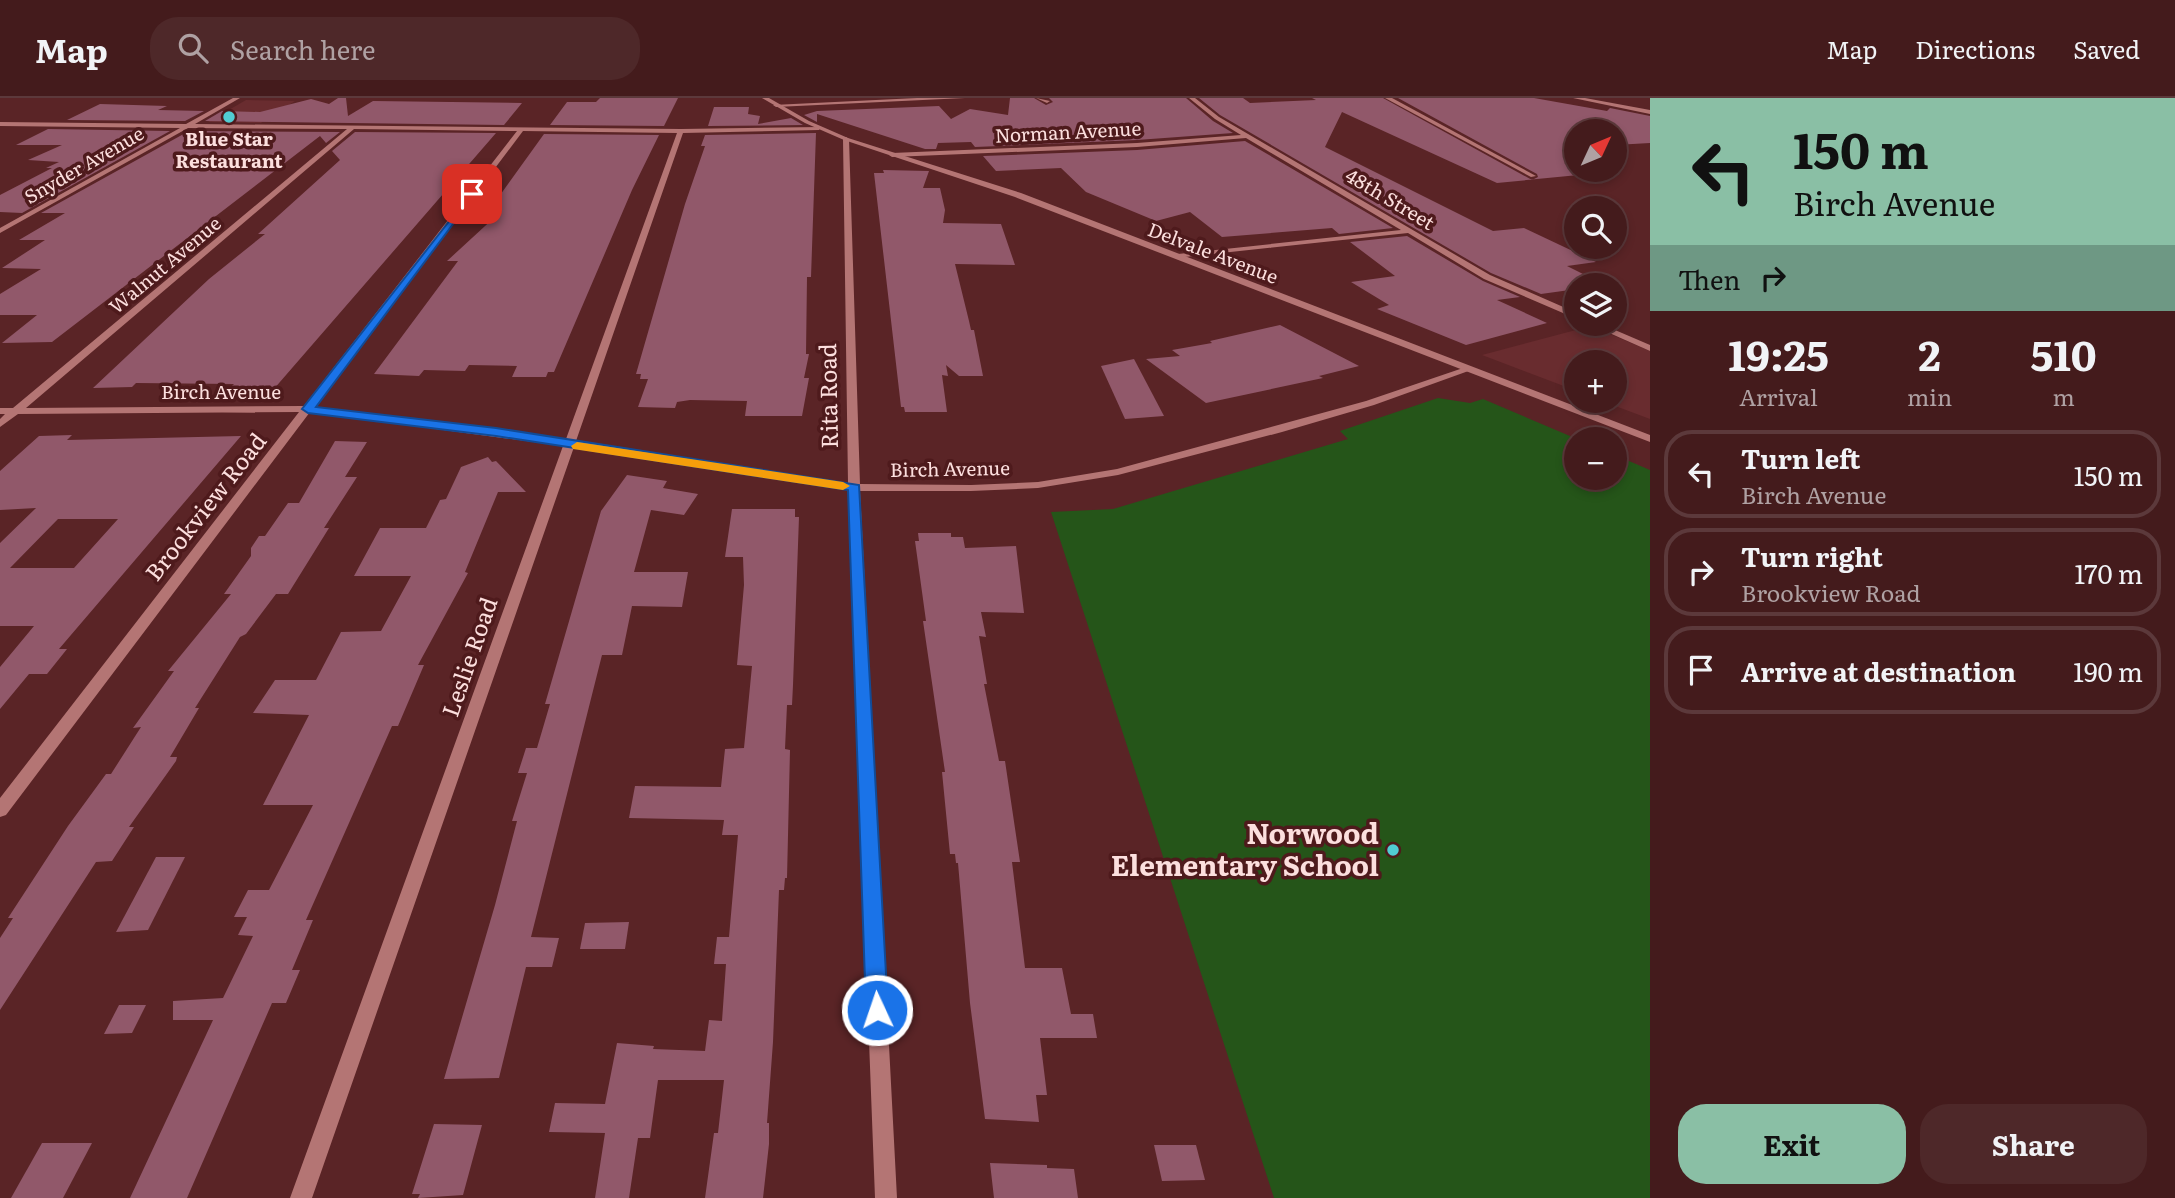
<!DOCTYPE html>
<html lang="en">
<head>
<meta charset="utf-8">
<style>
	:root { --surface:#441b1c; --page:#4e2829; --text:#f1f3f6; --muted:#afa1a3; --line:#5c393b; --accent:#8abfa5 }
	body { margin:0; font-family:Literata,serif; background:var(--page); color:var(--text); height:100vh; display:flex; flex-direction:column; font-size:26px; white-space:nowrap }
	* { box-sizing:border-box; margin:0 }
	p { font-size:23px; color:var(--muted) }
	.icon { flex:none; width:38px; height:38px; fill:none; stroke:currentColor; stroke-width:2; stroke-linecap:round; stroke-linejoin:round }
	.map { position:relative; flex:1; overflow:hidden }
	.panel { display:flex; flex-direction:column; background:var(--surface); width:525px }
	.panel>* { flex:none }
	.hud { background:#8abfa5; color:#111; overflow:hidden }
	.needle { width:46px; rotate:46deg }
	.controls { position:absolute; left:1564px; top:21px; display:grid; gap:14px }
	.controls a { display:grid; place-items:center; width:63px; height:63px; border-radius:50%; background:var(--surface); box-shadow:0 4px 10px #0003,0 0 0 2px var(--line); font-size:35px }
	.pin { position:absolute; display:grid; place-items:center; width:60px; height:60px; color:#fff; margin:-30px; border-radius:14px; box-shadow:0 4px 10px #0006 }
	.me { position:absolute; width:77px; margin:-38px; rotate:357deg; stroke-linejoin:round; filter:drop-shadow(0 0 5px #0008) }
	.turn { display:flex; align-items:center; gap:24px; height:147px; padding:0 28px; font-size:32px }
	.turn .icon { width:91px; height:91px; stroke-width:2.5 }
	.turn b { display:block; font-size:49px; line-height:60px }
	.then { display:flex; align-items:center; height:66px; padding:0 28px; background:#0003; gap:14px; font-size:26px }
	.eta { display:flex; justify-content:space-evenly; align-items:center; height:119px; text-align:center }
	.eta b { font-size:42px; font-weight:700; line-height:49px }
	.cta { display:flex; gap:14px; margin-top:auto; padding:14px 28px }
	.cta a { flex:1; height:80px; border-radius:28px; background:var(--accent); color:#111; font-size:28px; font-weight:700; line-height:80px; text-align:center }
	.cta a+a { background:var(--page); color:var(--text) }
	ul { padding:0; list-style:none }
	li { display:flex; align-items:center; gap:21px; height:88px; margin:0 14px 10px; padding:0 14px; border:4px solid var(--line); border-radius:28px }
	li div { flex:1 }
	li b { display:block; font-size:26px }
	li em { font-style:normal }
	header { display:flex; align-items:center; gap:42px; box-sizing:border-box; height:98px; padding:0 35px; background:var(--surface); border-bottom:2px solid var(--line) }
	header strong { font-size:33px }
	nav { display:flex; gap:38px; margin-inline-start:auto; font-size:24px }
	.search { width:490px; height:63px; background:var(--page); display:flex; align-items:center; gap:18px; box-sizing:border-box; padding:0 24px; border-radius:28px; color:var(--muted); font-size:26px }
	main { display:flex; flex:1; min-height:0 }
	.map>svg:first-child { display:block }
</style>
</head>
<body>
<header>
<strong>Map</strong>
<div class="search"><svg class="icon" aria-label="search" viewBox="0 0 24 24"><circle cx="10" cy="10" r="6"/><path d="M15 15l6 6"/></svg>Search here</div>
<nav><a>Map</a><a>Directions</a><a>Saved</a></nav>
</header>
<main>
<div class="map">
<svg width="1650" height="1100" viewBox="0 0 1650 1100">
	<rect width="100%" height="100%" fill="#5a2426"/>
	<g fill="#692c2f">
		<path d="M246,2L295,3L261,25L208,24Z"/>
		<path d="M1591,228L1650,253V321L1602,303H1615V264H1577V293L1482,257Z"/>
	</g>
	<path fill="#255519" d="M1438,300L1470,305L1483,301L1577,341V380H1615V357L1650,372V1100H1274L1051,414L1113,411L1348,341L1340,333Z"/>
	<g fill="#91586a" fill-rule="evenodd">
		<path d="M338,0H346L348,18L373,3L522,5L504,27L205,23L222,13L260,14L311,1L329,6Z"/>
		<path d="M600,0H678L664,28L550,27L567,4H596Z"/>
		<path d="M1010,0H1034L1046,7L1053,4L1049,0H1186L1213,23L1233,35L1137,42L975,49L971,44L938,45L936,51H925L817,16V24L804,17L817,13L939,8L951,21L970,11L1008,17Z"/>
		<path d="M1199,0H1243L1250,5L1316,2L1312,0H1383L1532,82L1538,79L1537,76L1398,0H1534L1607,13L1610,10L1650,18V45L1615,47V33H1577V72L1615,70L1620,73L1497,85L1342,14L1325,49L1493,133L1524,130L1596,164L1567,168L1605,187H1577V191L1541,196L1491,175L1220,17Z"/>
		<path d="M100,6L167,8L158,12L204,13L185,23L67,22Z"/>
		<path d="M714,9H749L748,16L760,18L758,26L791,20L803,27L708,28Z"/>
		<path d="M48,31L170,33L22,115L0,114V97L52,70H46L59,64L28,62L62,47H16Z"/>
		<path d="M189,33L340,34L326,45L320,38L52,244L2,245L37,217H0V196L41,171L2,170L45,142H19L65,115H41Z"/>
		<path d="M355,34L496,35L273,292L227,293L234,286L136,285L132,289L93,290L209,181L265,136H258L340,62L332,53Z"/>
		<path d="M816,35L811,179H807L806,256H809L804,280H809L802,318H745L747,303L690,302L677,304L675,310L638,309L648,281H640L641,276H636L685,106L705,48H701L705,37Z"/>
		<path d="M544,36L659,37L632,92L554,274H548L546,279H512L517,268L469,267L465,273L424,272L419,278L374,276L458,163H447L497,117L485,118Z"/>
		<path d="M1245,43L1393,130L1339,136L1332,130L1222,139L1190,114L1156,123L1086,94L1061,70L996,73L983,58L1137,52Z"/>
		<path d="M883,72L929,73L923,90H940L945,112L943,125L1001,126L1015,167L955,166L969,223L971,232H974L983,278H959L946,267L948,278L942,277L947,314H905L904,309H901L874,75H884Z"/>
		<path d="M1407,138L1483,183L1520,199L1497,202L1547,225L1466,247L1377,211L1389,207L1351,184L1395,178L1350,144Z"/>
		<path d="M1280,227L1359,268L1319,278L1323,280L1206,305L1146,261L1180,258L1172,252L1212,245L1210,243Z"/>
		<path d="M1134,261L1164,318L1125,321L1101,268Z"/>
		<path d="M72,337L67,342L241,338L59,551H67L47,576H29L0,611V569L34,528H0V445L36,410L0,412V373L39,338ZM58,421H118L74,470H10Z"/>
		<path d="M335,343L367,344L345,379H357L324,430H329L288,496H276L246,536L240,539L195,610H199L170,659H177L176,663L129,729H134L112,763L96,764L0,912V840L13,820H8L68,728L106,676H111L141,629L133,630L174,573H168L231,496H224L251,458V450L259,438H265L288,405H299Z"/>
		<path d="M488,359L492,364L496,363L526,394H498L465,474L468,475L418,567H424L398,628H392L306,822H313L292,872H300L286,905H272L187,1100H130L213,922H173V903L223,900L253,838L238,837L247,819H234L248,792H269L313,707H263L309,617L253,615L275,582H316L341,534L381,533L411,478H354L380,430H426L440,402L446,401L461,369Z"/>
		<path d="M627,377L667,383L663,390L698,396L684,417L651,412L634,474H688L682,509L632,508L622,557H602L531,839L559,840L552,869H526L499,980L444,981L495,807L517,723H512L527,675H518L526,650H537L550,606H545L601,413Z"/>
		<path d="M732,411H795V419H799L793,587L792,607H787L785,651L790,652L787,780H785L784,792H779L773,944L767,1025H769V1046L763,1100H705L714,1035H718L724,982H658L650,1040H638L629,1100H595L605,1035L549,1034L555,1005L605,1006L617,945L654,948L653,951L705,953L709,922L722,923L726,866H714L717,839H729L738,737H722L724,722L629,720L635,688L721,689L725,651L744,650L752,568L737,567L744,487L743,459H725Z"/>
		<path d="M918,435H951V439H963L965,450L1016,448L1024,515L981,514L986,539L979,538L987,586H984L999,663H1005L1020,764H1012L1025,870H1062L1071,916H1093L1097,940H1040L1047,997H1036L1039,1024L985,1021L970,905L958,765H956L955,756H950L942,674H945L923,523H926L915,443H919Z"/>
		<path d="M156,759H185L148,832L116,834Z"/>
		<path d="M629,824L625,851H580L585,825Z"/>
		<path d="M119,907H146L132,935L104,936Z"/>
		<path d="M434,1026L482,1027L463,1097L418,1100L420,1096H412Z"/>
		<path d="M42,1045H92L63,1100H11Z"/>
		<path d="M1154,1047H1196L1205,1082L1162,1083Z"/>
		<path d="M990,1065L1047,1067V1070L1074,1071L1078,1100H994Z"/>
	</g>
	<g fill="none" stroke-linecap="round" stroke-linejoin="round">
		<g fill="#b47574" fill-rule="evenodd">
			<path d="M233,0H240L195,26L681,31L821,29L819,32L683,35L576,343L848,385L843,41L846,39L849,41L860,386L971,387L1038,384L1117,371L1366,303L1466,269L1474,271L1374,307L1282,334L1118,377L1038,390L971,393H860L897,1100H875L848,392L574,349L312,1100H290L563,348L310,314L6,717L0,719V700L299,314L18,316L0,329V321L5,316H0V310H13L347,31L188,30L0,135V130L180,30L0,28V24L186,26ZM354,31L517,33L304,308L26,310ZM523,33L677,35L566,341L315,309Z"/>
			<path d="M917,0H965L776,9L773,7Z"/>
			<path d="M1036,0L1050,3L1047,5Z"/>
			<path d="M1189,0H1195L1219,19L1490,177L1577,215V221L1484,181L1408,135L1175,160V156H1178L1401,132L1246,40L1137,49L892,59L889,57L892,55L1137,45L1241,37L1215,21Z"/>
			<path d="M1385,0H1392L1536,78L1531,79Z"/>
			<path d="M1573,0H1585L1650,12V16Z"/>
			<path d="M1589,226H1601L1650,247V253Z"/>
		</g>
		<path fill="#b47574" fill-rule="evenodd" d="M762,0H769L809,23L848,40L1021,95L1650,337V344L1015,99L844,42L805,25Z"/>
	</g>
	<path fill="#1a73e8" stroke="#114b97" stroke-width="2" d="M472,94L474,98L316,309L496,330L859,387L888,912L885,919L877,922L869,919L866,912L848,392L496,338L308,315L302,311Z"/>
	<path fill="#f59e0b" d="M577,344L843,384L850,388L843,392L573,351L571,348Z"/>
	<g fill="#51ccd3" stroke="#4e1a1c" stroke-width="2.5">
		<circle cx="229" cy="19" r="7"/>
		<circle cx="1393" cy="752" r="7"/>
	</g>
	<g text-anchor="middle" stroke-width="7" stroke-linejoin="round" paint-order="stroke">
		<g font-size="19" fill="#fcdfde" stroke="#4e1a1c">
			<text transform="translate(1068 34) rotate(-3)" y="7">Norman Avenue</text>
			<text transform="translate(84 67) rotate(-30)" y="7">Snyder Avenue</text>
			<text transform="translate(1390 101) rotate(31)" y="7">48th Street</text>
			<text transform="translate(1213 155) rotate(21)" y="7">Delvale Avenue</text>
			<text transform="translate(165 167) rotate(-40)" y="7">Walnut Avenue</text>
			<text x="221" y="301">Birch Avenue</text>
			<text transform="translate(950 371) rotate(-1)" y="7">Birch Avenue</text>
		</g>
		<g font-size="19" font-weight="bold" fill="#fcdfde" stroke="#4e1a1c">
			<text x="229" y="48">Blue Star<tspan x="229" dy="22">Restaurant</tspan></text>
		</g>
		<g font-size="23" fill="#fcdfde" stroke="#4e1a1c">
			<text transform="translate(829 298) rotate(-91)" y="8">Rita Road</text>
			<text transform="translate(206 409) rotate(-52)" y="8">Brookview Road</text>
			<text transform="translate(470 559) rotate(-71)" y="8">Leslie Road</text>
		</g>
		<g font-size="28" font-weight="bold" fill="#fcdfde" stroke="#4e1a1c" text-anchor="end">
			<text x="1379" y="746">Norwood<tspan x="1379" dy="32">Elementary School</tspan></text>
		</g>
	</g>
</svg>
<div class="controls">
<a><svg class="needle" viewBox="-14 -14 28 28"><path d="M0-13l5 13h-10z" fill="#e53935"/><path d="M0 13l5-13h-10z" fill="#afa1a3"/></svg></a>
<a><svg class="icon" aria-label="search" viewBox="0 0 24 24"><circle cx="10" cy="10" r="6"/><path d="M15 15l6 6"/></svg></a>
<a><svg class="icon" aria-label="layers" viewBox="0 0 24 24"><path d="M12 4l9 5-9 5-9-5zM3 14l9 5 9-5"/></svg></a>
<a>+</a>
<a>−</a>
</div>
<div class="pin" style="left:472px;top:96px;background:#d93025"><svg class="icon" aria-label="arrive" viewBox="0 0 24 24"><path d="M6 21V4h12l-3 4 3 4H6"/></svg></div>
<svg class="me" style="left:877px;top:912px" viewBox="-20 -20 40 40"><circle r="17" fill="#1a73e8" stroke="#fff" stroke-width="3"/><path d="M0-11L8 9 0 5-8 9z" fill="#fff"/></svg>
</div>
<section class="panel">
<div class="hud">
<div class="turn"><svg class="icon" aria-label="left" viewBox="0 0 24 24"><path d="M17 20v-9H6M10 6l-5 5 5 5"/></svg><div><b>150 m</b>Birch Avenue</div></div>
<div class="then">Then<svg class="icon" aria-label="right" viewBox="0 0 24 24"><path d="M7 20v-9h11M14 6l5 5-5 5"/></svg></div>
</div>
<div class="eta">
<div><b>19:25</b><p>Arrival</p></div>
<div><b>2</b><p>min</p></div>
<div><b>510</b><p>m</p></div>
</div>
<ul>
<li><svg class="icon" aria-label="left" viewBox="0 0 24 24"><path d="M17 20v-9H6M10 6l-5 5 5 5"/></svg><div><b>Turn left</b><p>Birch Avenue</p></div><em>150 m</em></li>
<li><svg class="icon" aria-label="right" viewBox="0 0 24 24"><path d="M7 20v-9h11M14 6l5 5-5 5"/></svg><div><b>Turn right</b><p>Brookview Road</p></div><em>170 m</em></li>
<li><svg class="icon" aria-label="arrive" viewBox="0 0 24 24"><path d="M6 21V4h12l-3 4 3 4H6"/></svg><div><b>Arrive at destination</b></div><em>190 m</em></li>
</ul>
<div class="cta"><a>Exit</a><a>Share</a></div>
</section>
</main>
</body>
</html>
